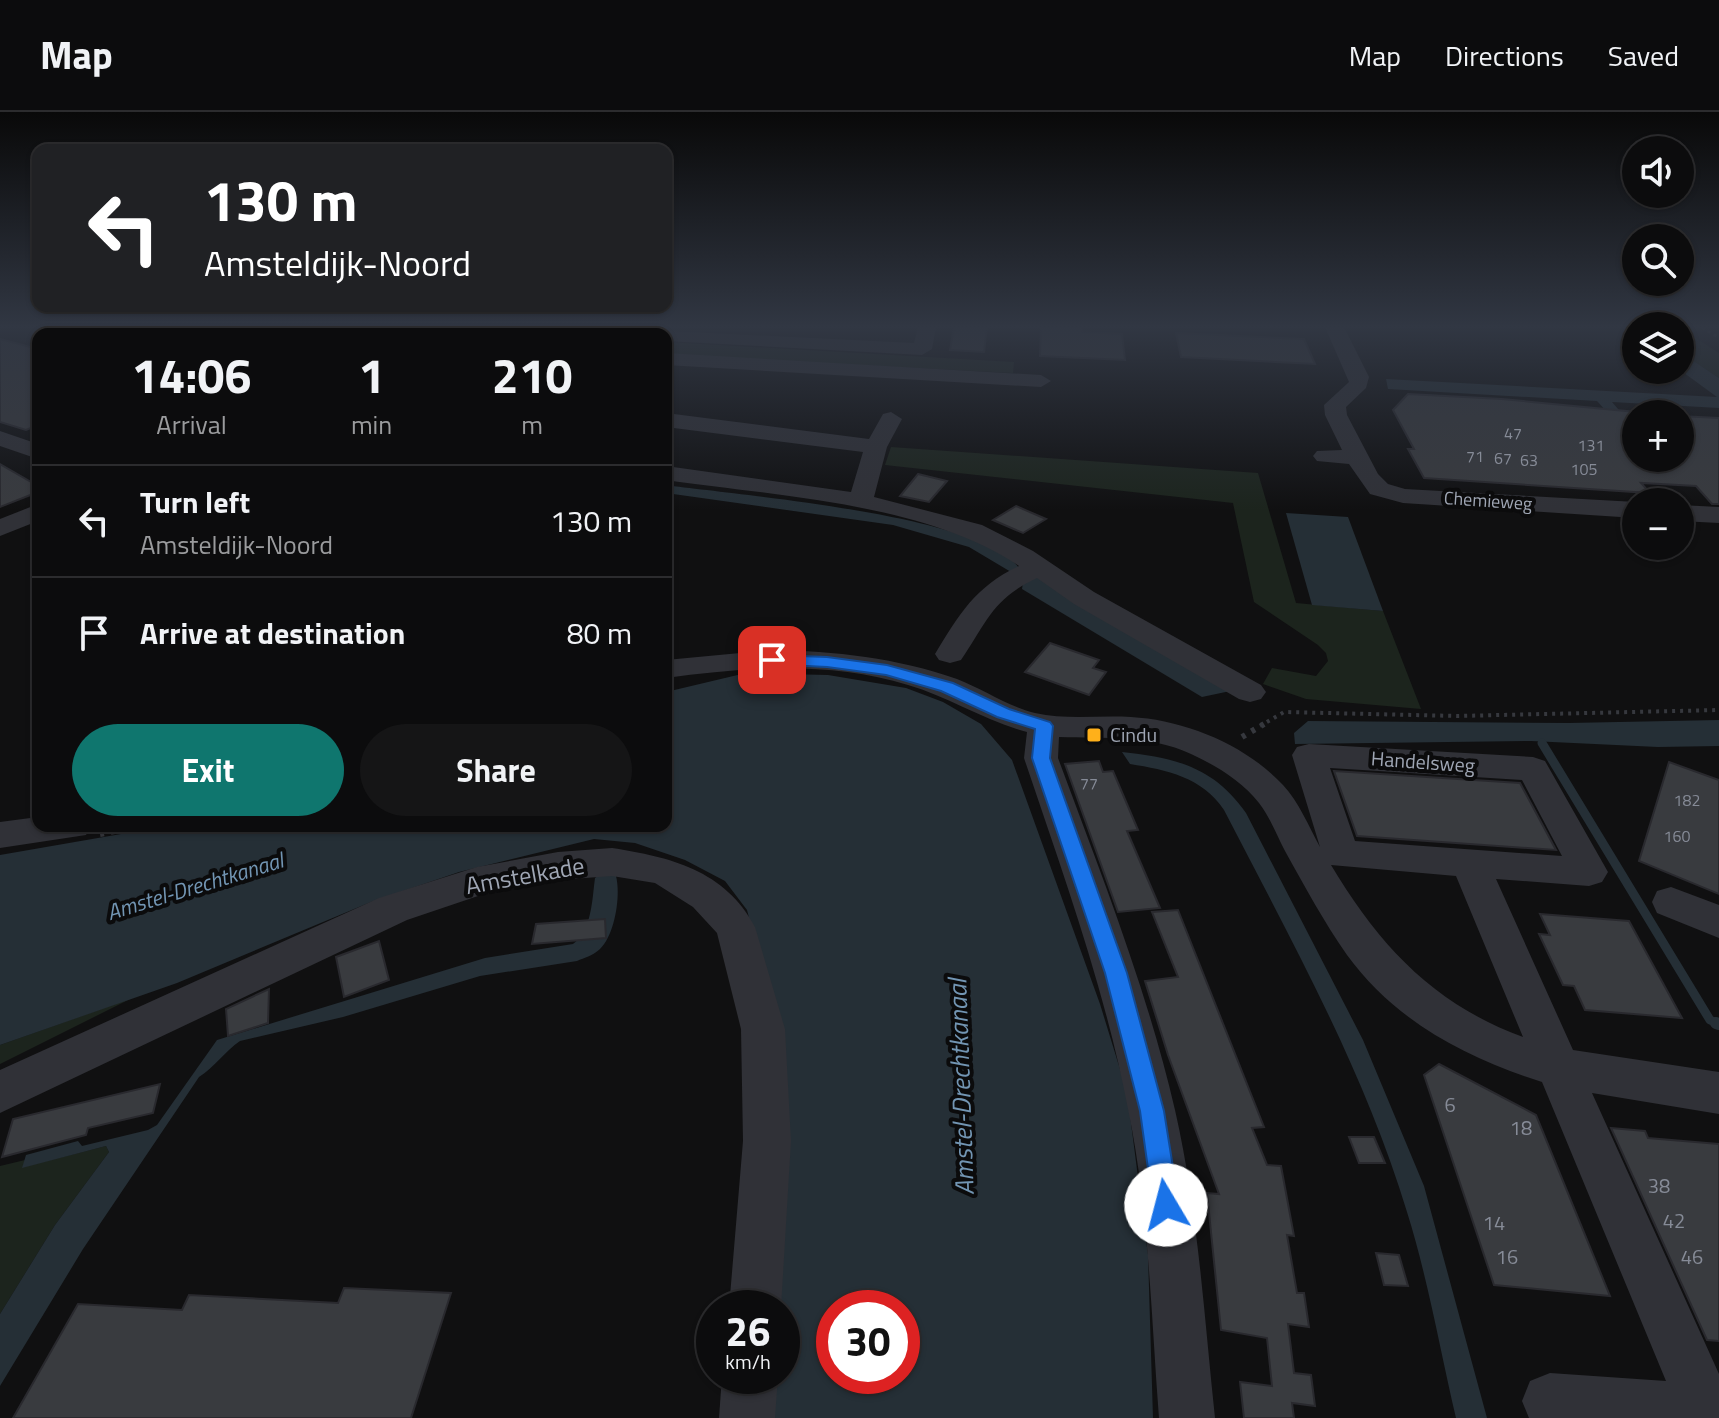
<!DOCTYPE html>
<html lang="en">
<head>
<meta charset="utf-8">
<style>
	:root { --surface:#0c0c0d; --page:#151516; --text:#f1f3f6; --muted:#9a9b9d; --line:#2c2c2e; --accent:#0f766e }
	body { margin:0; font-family:"Titillium Web",sans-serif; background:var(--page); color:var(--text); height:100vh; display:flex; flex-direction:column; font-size:30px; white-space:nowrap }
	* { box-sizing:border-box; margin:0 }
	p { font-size:26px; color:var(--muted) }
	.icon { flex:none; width:44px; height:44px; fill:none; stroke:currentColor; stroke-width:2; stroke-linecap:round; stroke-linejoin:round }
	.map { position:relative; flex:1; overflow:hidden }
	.panel { position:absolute; left:32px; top:216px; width:640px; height:504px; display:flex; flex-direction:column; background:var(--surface); border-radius:16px; box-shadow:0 2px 6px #0004,0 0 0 2px var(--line) }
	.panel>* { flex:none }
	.top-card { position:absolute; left:32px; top:32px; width:640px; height:168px; border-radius:16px; box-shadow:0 2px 6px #0004,0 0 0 2px var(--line); background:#202124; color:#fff; overflow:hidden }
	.buttons { position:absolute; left:1622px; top:24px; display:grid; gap:16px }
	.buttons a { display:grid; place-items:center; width:72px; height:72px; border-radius:50%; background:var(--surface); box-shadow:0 2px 6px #0004,0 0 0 2px var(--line); font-size:40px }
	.speed { position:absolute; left:696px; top:1178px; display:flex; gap:16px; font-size:40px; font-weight:700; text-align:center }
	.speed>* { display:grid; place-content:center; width:104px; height:104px; border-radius:50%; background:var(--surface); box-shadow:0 2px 6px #0004,0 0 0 2px var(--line); line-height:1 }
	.speed small { font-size:20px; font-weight:400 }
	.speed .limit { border:12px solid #d22; background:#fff; color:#111 }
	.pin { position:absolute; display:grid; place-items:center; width:68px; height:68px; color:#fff; margin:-34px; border-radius:16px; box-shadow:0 4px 12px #0006 }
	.me { position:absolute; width:88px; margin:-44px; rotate:352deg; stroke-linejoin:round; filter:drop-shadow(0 0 6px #0008) }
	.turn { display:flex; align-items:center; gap:28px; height:168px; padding:0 40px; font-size:36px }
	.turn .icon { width:104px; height:104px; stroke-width:2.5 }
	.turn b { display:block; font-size:56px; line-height:68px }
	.eta { display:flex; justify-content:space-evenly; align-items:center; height:136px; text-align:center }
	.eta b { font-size:48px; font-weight:700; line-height:56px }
	.cta { display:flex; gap:16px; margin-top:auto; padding:16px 40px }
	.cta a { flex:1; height:92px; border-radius:48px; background:var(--accent); color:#fff; font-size:32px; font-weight:700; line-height:92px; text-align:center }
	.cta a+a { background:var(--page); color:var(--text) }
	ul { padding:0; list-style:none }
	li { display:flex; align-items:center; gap:24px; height:112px; padding:0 40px; border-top:2px solid var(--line) }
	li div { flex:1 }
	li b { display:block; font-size:30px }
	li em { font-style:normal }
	header { display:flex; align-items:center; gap:48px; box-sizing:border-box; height:112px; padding:0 40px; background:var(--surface); border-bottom:2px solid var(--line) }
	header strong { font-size:38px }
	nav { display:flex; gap:44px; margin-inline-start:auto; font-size:28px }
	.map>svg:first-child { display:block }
</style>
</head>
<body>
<header>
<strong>Map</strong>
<nav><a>Map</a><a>Directions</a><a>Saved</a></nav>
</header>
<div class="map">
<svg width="1719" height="1306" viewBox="0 0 1719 1306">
	<rect width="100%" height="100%" fill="#101011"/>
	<g fill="#1c241d">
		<path d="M1680,216L1719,241V266L1680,240Z"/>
		<path d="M666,230L1014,250L1013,261L666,243Z"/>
		<path d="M891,335L1258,361L1296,491L1383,499L1421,597L1306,587L1263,572L1272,556L1316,564L1328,549L1326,541L1318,533L1254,490L1233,391L885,353Z"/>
		<path d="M132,886L0,952V933Z"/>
		<path d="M106,1034L109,1040L55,1113L0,1202V1054L25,1048L23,1055Z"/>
	</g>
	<g fill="#252f36" fill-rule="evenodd">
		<path d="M1680,240L1719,266V296L1612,290L1636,318V332L1597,289L1388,277L1386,267L1717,285L1680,258Z"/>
		<path d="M666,373C735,383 982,402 1019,456L1011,460L969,435L893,413L666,381Z"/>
		<path d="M1286,401L1348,405L1383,499L1312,493Z"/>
		<path d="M1038,463L1235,578L1202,585L1022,477L1023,471Z"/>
		<path d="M746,561L828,563L906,576L943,590L981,612L1012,648L1100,892L1127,980L1148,1143L1153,1306H771L773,1264H782V1196H776L758,840L747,798L725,769L685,748L635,731L594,727L459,760L371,790L177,871L0,933V743L167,714H666V580ZM834,1196H902V1264H834Z"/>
		<path d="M1719,608V634L1658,635L1531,629L1295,632L1294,621L1308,609L1569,611Z"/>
		<path d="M1122,640C1176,646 1214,655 1246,701L1363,928L1424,1074L1487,1306H1456C1440,1238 1428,1167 1407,1100C1364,958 1291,828 1224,698C1202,665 1167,658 1130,652Z"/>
		<path d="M603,760L616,764C621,783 615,823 600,837C594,843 584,846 577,849L480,864L343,905L240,929C225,939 215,955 199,965L83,1137L0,1274V1202L55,1113L109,1040L106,1034L22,1056L26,1043L78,1029L82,1034L148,1018L157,1013L217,928L485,846L573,832C592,818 592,788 595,766Z"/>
	</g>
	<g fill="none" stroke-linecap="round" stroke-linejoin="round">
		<path stroke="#252f36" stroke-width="9" d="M1542,631L1710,908L1719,912"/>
		<path stroke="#252f36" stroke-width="12" d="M1716,911L1719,912"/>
	</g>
	<g fill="#393b3f" stroke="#29292e" stroke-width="2">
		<path d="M987,215L984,240L950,238L954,215Z"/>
		<path d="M1041,215H1082V220L1122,222L1125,248L1040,244Z"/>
		<path d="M1176,221L1304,227L1315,252L1181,245Z"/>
		<path d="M0,227L38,237V313L26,318L0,310Z"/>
		<path d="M1408,282L1502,287L1636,300V346L1680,349V304L1719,306V392H1712L1696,374L1641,371L1650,381L1424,366L1408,337H1414L1393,298Z"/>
		<path d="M0,352L38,374V380L0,395Z"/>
		<path d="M918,362L947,369L929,390L900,384Z"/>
		<path d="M1016,394L1046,407L1023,421L993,408Z"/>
		<path d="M1050,531L1099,548L1093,556L1106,560L1089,583L1025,560Z"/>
		<path d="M1099,649L1103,660L1113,659L1138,718L1127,719L1160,796L1118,800L1065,652Z"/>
		<path d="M1669,650L1719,668V782L1639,749Z"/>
		<path d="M1334,659L1520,671L1556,738L1357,724Z"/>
		<path d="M1178,798L1264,1015L1252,1016L1267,1053L1281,1054L1294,1124L1287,1123L1297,1181H1304L1309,1215L1288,1212L1294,1261L1311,1263L1315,1294L1292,1291L1294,1306H1244L1240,1270L1272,1274L1267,1226L1221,1218L1207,1081L1219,1082L1168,943L1145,869L1178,865L1152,800Z"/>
		<path d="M1540,802L1629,809L1682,906L1585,898L1574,874L1563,873L1539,822L1550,823Z"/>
		<path d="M605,807L606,826L532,832L536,812Z"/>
		<path d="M379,829L389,868L344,885L336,845Z"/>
		<path d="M269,877L268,911L228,924L226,897Z"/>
		<path d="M1439,952L1536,1003L1610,1184L1494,1173L1424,963Z"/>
		<path d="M160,972L153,1001L88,1016L86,1023L2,1045L13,1007Z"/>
		<path d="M1611,1016L1645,1019L1648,1026L1719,1032V1229L1707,1228Z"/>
		<path d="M1349,1025H1374L1385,1051H1359Z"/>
		<path d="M1376,1141L1399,1143L1408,1174L1384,1173Z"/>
		<path d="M344,1176L451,1181L411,1306H13L78,1192L182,1198L189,1183L338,1191Z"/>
	</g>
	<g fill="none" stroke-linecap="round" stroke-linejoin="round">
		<path stroke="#36383e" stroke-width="3" stroke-dasharray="3 4" stroke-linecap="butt" d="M1702,215L1719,226"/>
		<path stroke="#36383e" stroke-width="4" stroke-dasharray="3 5" stroke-linecap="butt" d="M1260,614L1284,600L1457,604L1719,598"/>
		<g stroke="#36383e" stroke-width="6" stroke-dasharray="4 7" stroke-linecap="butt">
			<path d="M1242,625L1264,612"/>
			<path d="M100,722L140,714"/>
		</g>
		<g fill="#303137" fill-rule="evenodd">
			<path d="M68,215H102L114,222H82Z"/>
			<path d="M392,215H414L407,222H386Z"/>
			<path d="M586,215L914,231L918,215H936L932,237L922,243L666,229V222H587Z"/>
			<path d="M1325,215H1344L1369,265L1366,276L1346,295L1347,303L1378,362L1388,372L1405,377L1636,390V406L1403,391L1370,382L1349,352L1317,349L1313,344L1317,339L1342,338L1325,303L1324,293L1349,270Z"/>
			<path d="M666,241L1041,263L1051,269L1041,275L666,253Z"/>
			<path d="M891,300L902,307L887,335L874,385L982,413L1033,439L1094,480L1261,573L1266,580L1261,587L1250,590L1239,587L1074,492L1037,466C992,487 987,510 961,548L950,551L939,548L935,542C959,502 976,474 1019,454C926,391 775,384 666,368V354L851,380L863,340L666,315V301L869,327L883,302Z"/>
			<path d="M0,319L38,332V347L0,334Z"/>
			<path d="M38,392V409L0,424V407Z"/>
			<path d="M1680,393L1719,395V411L1680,409Z"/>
			<path d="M772,538C835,539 897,546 957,567C983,577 1007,594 1035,601C1066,608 1100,603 1131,605C1185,608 1246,633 1283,673C1299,690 1309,715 1320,735L1292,643L1297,635L1309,632L1533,645L1545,649L1608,760L1602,770L1589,774L1496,767L1573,938L1719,960V1002L1592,981L1719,1262V1306H1529L1522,1289L1530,1269L1550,1261L1666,1269L1542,970C1466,946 1395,909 1347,843C1324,810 1305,775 1285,739C1277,724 1270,705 1259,691C1242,669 1215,653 1191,642C1148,622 1105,627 1059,625L1058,646C1101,762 1147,877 1175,998C1198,1099 1204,1203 1215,1306H1159C1151,1203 1149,1098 1128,997C1105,877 1063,762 1024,646L1027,620C985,609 949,585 908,573C830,549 745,555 666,566V548ZM1330,656L1522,668L1562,744L1355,729ZM1331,753L1456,764L1523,925C1433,892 1379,833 1331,753Z"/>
			<path d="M38,705V714H91L86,723L0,736V710Z"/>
			<path d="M612,736C670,745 725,758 755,815L785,917L791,1029L781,1196H729L743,1029L741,917L717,821L693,795L655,771L612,764L558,768L478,784L407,808L0,1001V958L379,786L477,755L558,740Z"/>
			<path d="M1671,775L1719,793V826L1657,801L1652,790L1657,779Z"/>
			<path d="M722,1264H778L775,1306H719Z"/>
		</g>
	</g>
	<linearGradient id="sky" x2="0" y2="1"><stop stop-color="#090909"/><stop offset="0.54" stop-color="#313743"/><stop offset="1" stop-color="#313743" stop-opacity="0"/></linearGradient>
	<rect width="1719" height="398" fill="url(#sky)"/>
	<path fill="#1a73e8" stroke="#114b97" stroke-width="2" d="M772,543L827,545L887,553L953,571L1009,597L1050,610L1053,614L1050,646L1127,861L1164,999L1179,1093L1175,1103L1166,1106L1156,1103L1153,1093L1140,999L1105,861L1032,646L1035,617L997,605L941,579L886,563L827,555L766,552V545Z"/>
	<rect fill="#ffb01a" stroke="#0b0b0c" stroke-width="3" x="1086" y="615" width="16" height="16" rx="4"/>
	<g text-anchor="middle" stroke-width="8" stroke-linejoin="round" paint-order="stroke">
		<g font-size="16" fill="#868b97">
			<text x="1513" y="327">47</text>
			<text x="1591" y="339">131</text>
			<text x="1475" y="350">71</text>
			<text x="1503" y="352">67</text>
			<text x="1529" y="354">63</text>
			<text x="1584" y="363">105</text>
			<text x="1089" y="677">77</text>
			<text x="1687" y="694">182</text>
			<text x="1677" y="730">160</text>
		</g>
		<g font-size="18" fill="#9fa6b4" stroke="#0b0b0c">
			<text transform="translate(1488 389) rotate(4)" y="6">Chemieweg</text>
		</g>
		<g font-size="20" fill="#9fa6b4" stroke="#0b0b0c" text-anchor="start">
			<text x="1110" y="630">Cindu</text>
		</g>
		<g font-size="20" fill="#9fa6b4" stroke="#0b0b0c">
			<text transform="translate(1423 650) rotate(4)" y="7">Handelsweg</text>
		</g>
		<g font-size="20" fill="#868b97">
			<text x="1450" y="1000">6</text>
			<text x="1521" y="1023">18</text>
			<text x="1659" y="1081">38</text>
			<text x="1674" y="1116">42</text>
			<text x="1494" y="1118">14</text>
			<text x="1507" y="1152">16</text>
			<text x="1692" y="1152">46</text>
		</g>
		<g font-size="22" font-style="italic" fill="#7295b3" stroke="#0b0b0c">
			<text transform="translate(195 774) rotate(-17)" y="8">Amstel-Drechtkanaal</text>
		</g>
		<g font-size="24" fill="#9fa6b4" stroke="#0b0b0c">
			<text transform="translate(525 764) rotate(-10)" y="8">Amstelkade</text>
		</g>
		<g font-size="26" font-style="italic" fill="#7295b3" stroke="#0b0b0c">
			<text transform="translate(961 975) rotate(-92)" y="9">Amstel-Drechtkanaal</text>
		</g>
	</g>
</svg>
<div class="buttons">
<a><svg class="icon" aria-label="sound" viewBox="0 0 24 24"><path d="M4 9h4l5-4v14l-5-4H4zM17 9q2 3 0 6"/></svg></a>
<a><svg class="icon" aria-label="search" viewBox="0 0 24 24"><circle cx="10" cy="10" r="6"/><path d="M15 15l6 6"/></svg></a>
<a><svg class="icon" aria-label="layers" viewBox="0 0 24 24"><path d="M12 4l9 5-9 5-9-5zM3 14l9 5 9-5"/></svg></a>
<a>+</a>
<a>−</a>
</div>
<div class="speed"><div>26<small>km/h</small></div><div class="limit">30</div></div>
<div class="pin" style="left:772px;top:548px;background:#d93025"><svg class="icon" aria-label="arrive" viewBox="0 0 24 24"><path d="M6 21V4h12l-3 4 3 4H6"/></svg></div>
<svg class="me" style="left:1166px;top:1093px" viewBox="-20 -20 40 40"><circle r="19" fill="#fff"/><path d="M0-13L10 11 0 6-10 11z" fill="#1a73e8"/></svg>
<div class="top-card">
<div class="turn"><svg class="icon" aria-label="left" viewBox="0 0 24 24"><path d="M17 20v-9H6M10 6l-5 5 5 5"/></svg><div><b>130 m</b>Amsteldijk-Noord</div></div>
</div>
<section class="panel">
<div class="eta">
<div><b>14:06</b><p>Arrival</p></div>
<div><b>1</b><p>min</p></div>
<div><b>210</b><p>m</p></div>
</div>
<ul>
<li><svg class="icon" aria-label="left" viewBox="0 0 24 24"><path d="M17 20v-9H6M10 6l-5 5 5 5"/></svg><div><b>Turn left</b><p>Amsteldijk-Noord</p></div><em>130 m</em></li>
<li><svg class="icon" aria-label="arrive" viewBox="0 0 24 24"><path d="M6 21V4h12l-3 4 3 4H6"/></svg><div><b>Arrive at destination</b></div><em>80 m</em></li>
</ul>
<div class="cta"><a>Exit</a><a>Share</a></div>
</section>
</div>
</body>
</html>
